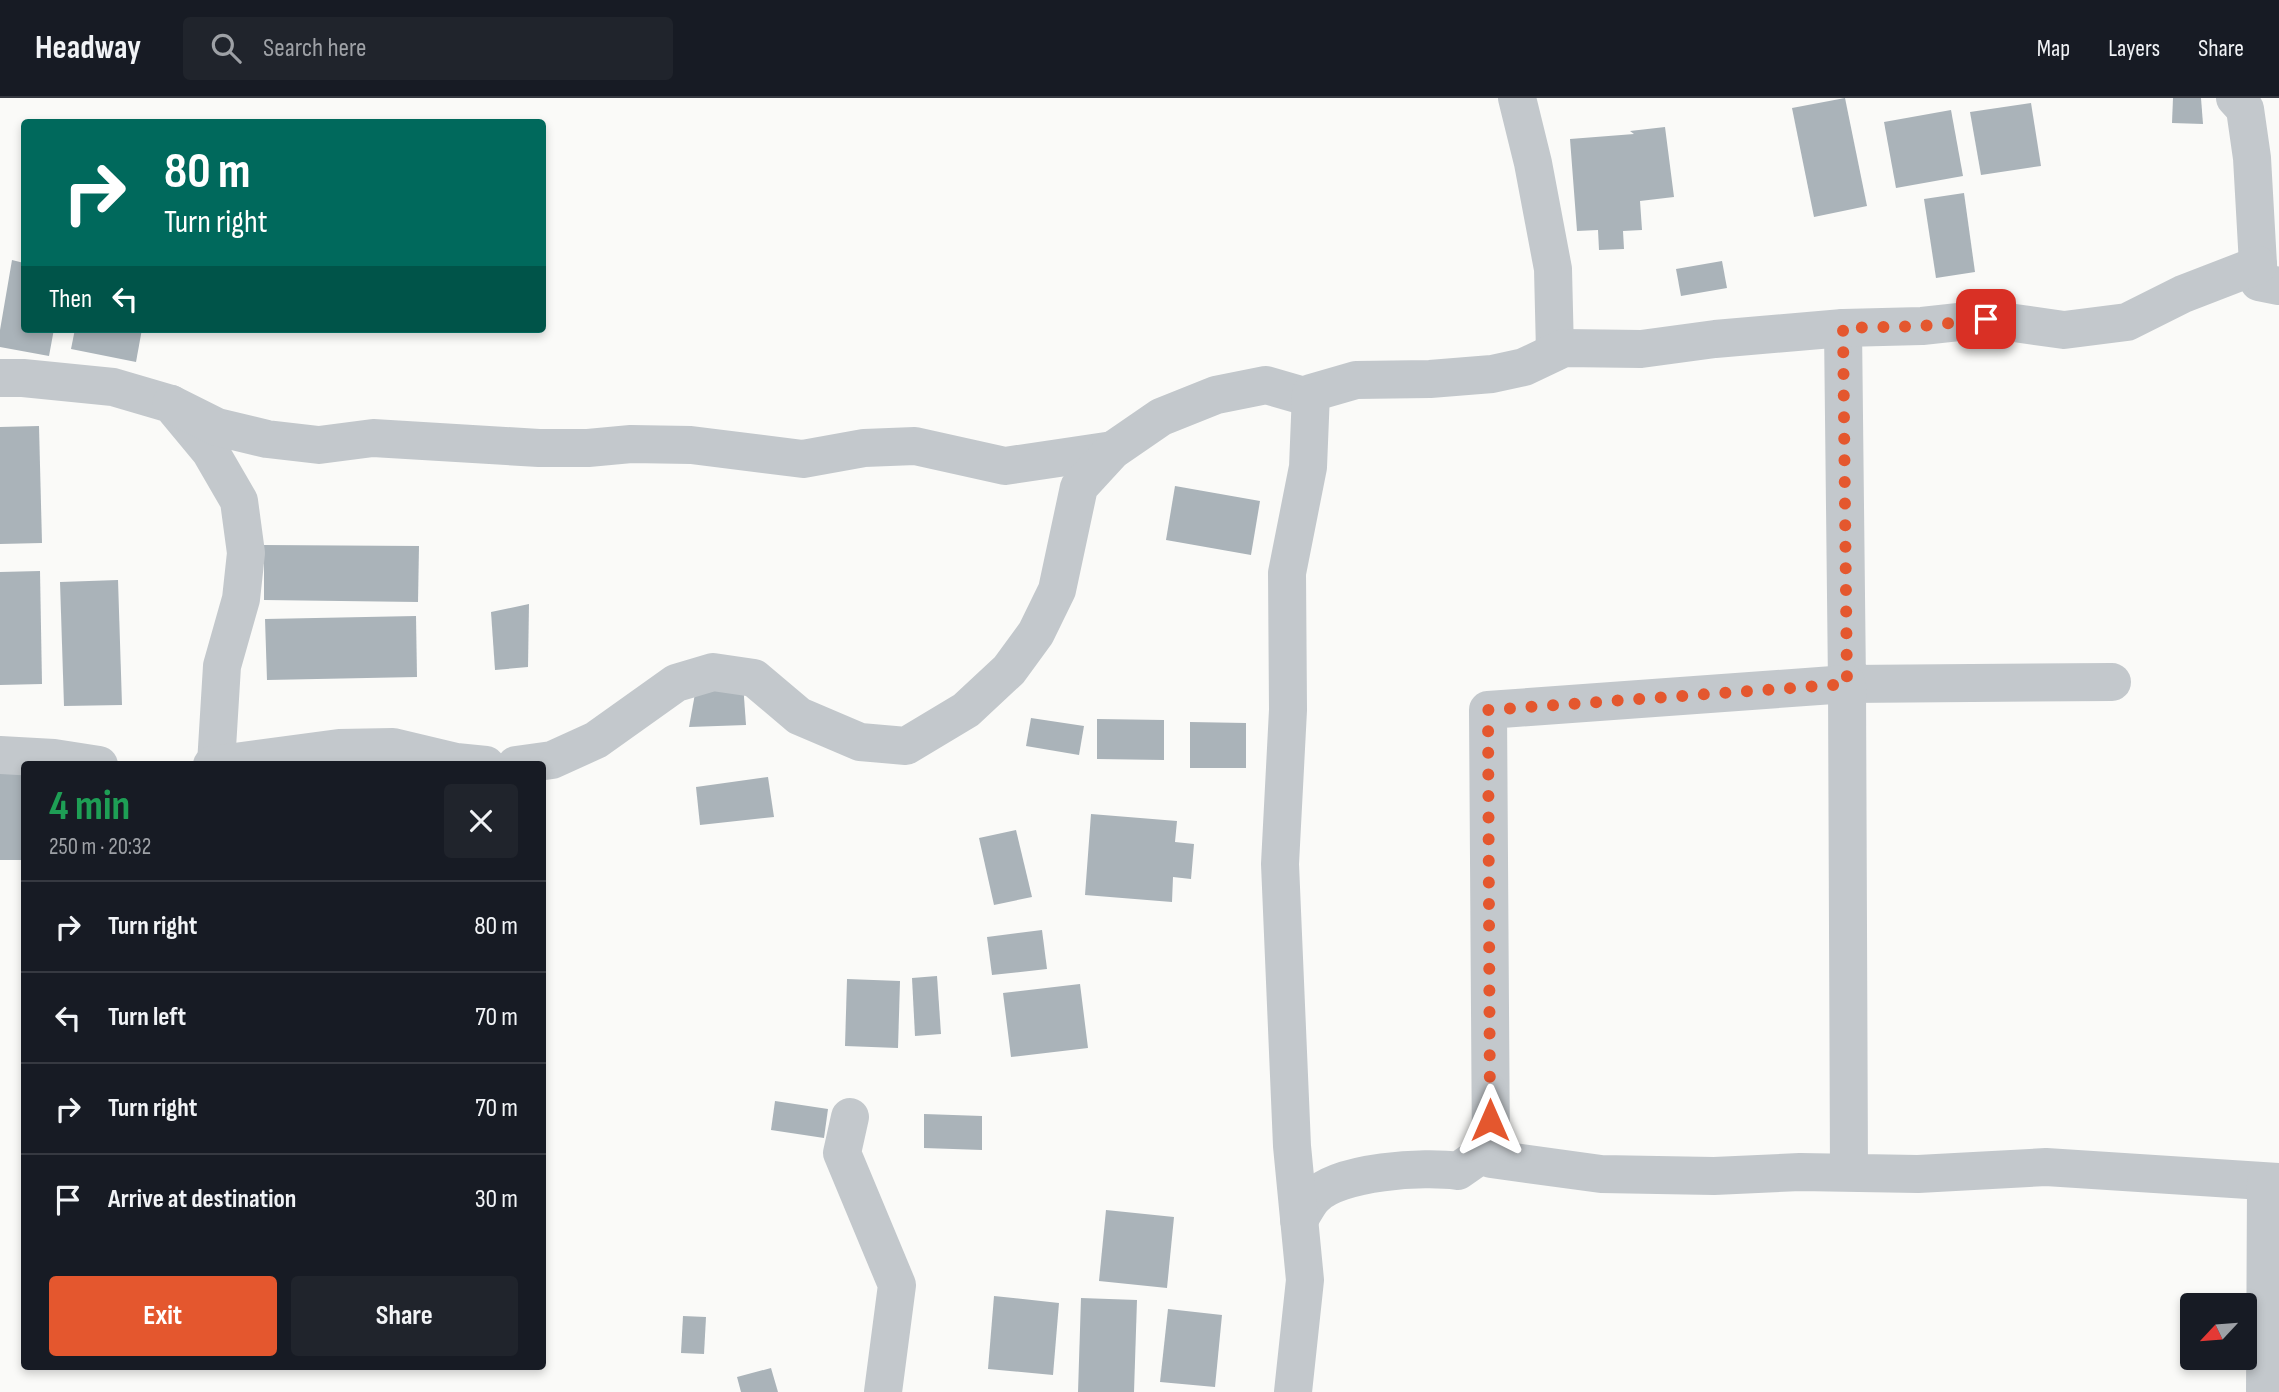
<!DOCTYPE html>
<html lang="en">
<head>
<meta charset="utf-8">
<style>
	:root { --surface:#171b24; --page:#20242c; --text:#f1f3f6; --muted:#9ea1a6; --line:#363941; --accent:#e4572e }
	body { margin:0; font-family:"Sofia Sans Condensed",sans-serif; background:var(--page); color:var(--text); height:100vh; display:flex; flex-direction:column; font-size:26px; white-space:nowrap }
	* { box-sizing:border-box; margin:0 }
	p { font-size:23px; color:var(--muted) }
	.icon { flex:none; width:38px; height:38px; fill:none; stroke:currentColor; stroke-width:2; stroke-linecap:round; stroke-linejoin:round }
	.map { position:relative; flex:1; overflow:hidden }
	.sheet { position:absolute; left:21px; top:663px; width:525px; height:609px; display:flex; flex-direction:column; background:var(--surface); border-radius:7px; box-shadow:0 4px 10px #0003 }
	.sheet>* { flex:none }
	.hud { position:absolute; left:21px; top:21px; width:525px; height:214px; border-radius:7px; box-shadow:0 4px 10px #0003; background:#00695c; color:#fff; overflow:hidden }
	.needle { width:46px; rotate:244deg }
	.buttons { position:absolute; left:2180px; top:1195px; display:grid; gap:14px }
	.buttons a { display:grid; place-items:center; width:77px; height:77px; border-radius:7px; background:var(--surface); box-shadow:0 4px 10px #0003; font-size:35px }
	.pin { position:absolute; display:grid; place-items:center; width:60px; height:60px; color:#fff; margin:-30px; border-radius:14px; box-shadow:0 4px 10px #0006 }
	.me { position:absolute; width:77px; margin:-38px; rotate:0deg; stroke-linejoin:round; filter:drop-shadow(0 0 5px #0008) }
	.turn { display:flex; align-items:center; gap:24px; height:147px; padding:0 28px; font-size:32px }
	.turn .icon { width:91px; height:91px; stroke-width:2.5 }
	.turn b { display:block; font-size:49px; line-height:60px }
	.then { display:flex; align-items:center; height:66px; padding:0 28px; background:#0003; gap:14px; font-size:26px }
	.round { display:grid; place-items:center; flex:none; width:74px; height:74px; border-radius:7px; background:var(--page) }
	.summary { display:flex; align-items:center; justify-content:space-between; height:119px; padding:0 28px }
	h1 { font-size:42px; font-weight:700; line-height:52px; color:#1e9e55 }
	.action { display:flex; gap:14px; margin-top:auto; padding:14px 28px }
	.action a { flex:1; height:80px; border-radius:7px; background:var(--accent); color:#fff; font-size:28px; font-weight:700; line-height:80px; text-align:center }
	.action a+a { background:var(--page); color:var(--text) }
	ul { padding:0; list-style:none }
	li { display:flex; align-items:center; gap:21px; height:91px; padding:0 28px; border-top:2px solid var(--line) }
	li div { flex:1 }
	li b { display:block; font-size:26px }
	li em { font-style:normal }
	header { display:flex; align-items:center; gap:42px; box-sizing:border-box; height:98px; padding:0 35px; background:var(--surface); border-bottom:2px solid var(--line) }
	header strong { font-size:33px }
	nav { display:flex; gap:38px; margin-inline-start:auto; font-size:24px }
	.search { width:490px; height:63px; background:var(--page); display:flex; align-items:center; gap:18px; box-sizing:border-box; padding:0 24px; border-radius:7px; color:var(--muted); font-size:26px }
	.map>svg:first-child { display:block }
</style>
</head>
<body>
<header>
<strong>Headway</strong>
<div class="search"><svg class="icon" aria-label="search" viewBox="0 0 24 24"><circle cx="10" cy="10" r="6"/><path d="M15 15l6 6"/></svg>Search here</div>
<nav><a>Map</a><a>Layers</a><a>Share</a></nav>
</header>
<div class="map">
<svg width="2279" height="1294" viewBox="0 0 2279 1294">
	<rect width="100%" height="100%" fill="#fafaf8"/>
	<g fill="#aab3b9">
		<path d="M1845,0L1867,108L1814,119L1792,10Z"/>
		<path d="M2173,0H2201L2203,26L2172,25Z"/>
		<path d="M2031,5L2041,68L1981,77L1970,14Z"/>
		<path d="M1951,12L1963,78L1896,90L1884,24Z"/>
		<path d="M1665,29L1674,99L1640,103L1642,132L1623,133L1624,151L1599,152L1598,132L1577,133L1570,41L1634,36L1630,33Z"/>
		<path d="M1964,95L1975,174L1936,180L1924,101Z"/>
		<path d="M12,162L24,165V231H54L49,258L0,249V232Z"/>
		<path d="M1722,163L1727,190L1681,198L1676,171Z"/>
		<path d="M75,231H142L136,264L71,251Z"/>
		<path d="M39,328L42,445L0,446V329Z"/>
		<path d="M1175,388L1260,403L1251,457L1166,442Z"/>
		<path d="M264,447L419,448L418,504L264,502Z"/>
		<path d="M40,473L42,586L0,587V474Z"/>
		<path d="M118,482L122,607L64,608L60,484Z"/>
		<path d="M529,506L528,569L495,572L491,514Z"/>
		<path d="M416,518L417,579L267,582L265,521Z"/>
		<path d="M743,585L746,627L689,629L696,590Z"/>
		<path d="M1031,620L1084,628L1079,657L1026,648Z"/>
		<path d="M1097,621L1164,622V662L1097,661Z"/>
		<path d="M1190,624L1246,625V670H1190Z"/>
		<path d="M24,672V762H0V673Z"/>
		<path d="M768,679L774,719L700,727L696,689Z"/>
		<path d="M1091,716L1177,723L1175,744L1194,746L1191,781L1173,779L1172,804L1085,797Z"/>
		<path d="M1016,732L1032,799L994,807L979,740Z"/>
		<path d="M1042,832L1047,871L992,877L987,839Z"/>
		<path d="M937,878L941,936L915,938L912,880Z"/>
		<path d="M847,881L900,883L898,950L845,948Z"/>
		<path d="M1080,886L1088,950L1011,959L1003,895Z"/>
		<path d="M775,1003L828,1011L824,1040L771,1032Z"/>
		<path d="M924,1016L982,1018V1052L924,1050Z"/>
		<path d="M1106,1112L1174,1119L1167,1190L1099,1183Z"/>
		<path d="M994,1198L1059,1205L1053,1277L988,1271Z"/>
		<path d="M1081,1200L1137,1202L1134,1294H1078Z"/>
		<path d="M1168,1211L1222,1217L1215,1289L1160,1284Z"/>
		<path d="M683,1218L706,1219L704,1256L681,1255Z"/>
		<path d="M771,1270L778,1294H741L737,1279Z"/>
	</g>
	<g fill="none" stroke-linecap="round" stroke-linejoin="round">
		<g stroke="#c3c8cc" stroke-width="38">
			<path d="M1517,0L1533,65L1553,171L1555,254"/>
			<path d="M2235,0L2245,11L2252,60L2259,184L2279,188"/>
			<path d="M1843,230L1847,586L2112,584"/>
			<path d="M0,280H23L113,289L171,306L210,353L239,403L246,455L241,501L222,568L216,666"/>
			<path d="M171,306L217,329L267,341L319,347L373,340L539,350H588L631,346L691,347L803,361L864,350L915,348L1005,368L1113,352"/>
			<path d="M0,657L54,660L99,667"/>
			<path d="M212,667L339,650L393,649L456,664L486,667"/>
			<path d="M516,667L552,662L596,642L676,585L713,574L754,580L799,618L860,644L906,648L966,612L1009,572L1036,535L1057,492L1079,389L1113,352L1161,319L1216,297L1266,287L1311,300"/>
			<path d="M850,1019L842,1055L897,1187L883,1294"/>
			<path d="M1849,1075L1847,586L1488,612L1491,1061L1601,1076L1714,1078L1800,1074L1918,1076L2046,1069L2279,1084"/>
			<path d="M1299,1122C1304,1114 1308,1105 1314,1099C1338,1073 1425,1068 1458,1073L1491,1050"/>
			<path d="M1293,1294L1305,1182L1292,1048L1280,766L1288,612L1287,475L1308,369L1311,295L1356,282L1430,281L1492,276L1524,269L1564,250L1641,251L1715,241L1843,230L1922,228L1986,221L2064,232L2127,224L2183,196L2258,167"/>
			<path d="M2265,1294L2266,1084"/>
		</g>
	</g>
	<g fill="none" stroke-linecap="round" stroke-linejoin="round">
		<path stroke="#e4572e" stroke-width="12" stroke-dasharray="0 21.6" d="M1490,1022L1488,612L1847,586L1843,230L1922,228L1986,221"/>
	</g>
</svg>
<div class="buttons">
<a><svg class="needle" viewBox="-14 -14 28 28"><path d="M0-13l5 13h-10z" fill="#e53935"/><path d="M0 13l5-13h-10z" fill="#9ea1a6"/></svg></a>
</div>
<div class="pin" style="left:1986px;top:221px;background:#d93025"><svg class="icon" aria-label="arrive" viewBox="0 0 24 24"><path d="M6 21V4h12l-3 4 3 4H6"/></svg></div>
<svg class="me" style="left:1490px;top:1022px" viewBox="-20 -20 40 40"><path d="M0-17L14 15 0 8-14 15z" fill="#e4572e" stroke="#fff" stroke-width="4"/></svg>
<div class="hud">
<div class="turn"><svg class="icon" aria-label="right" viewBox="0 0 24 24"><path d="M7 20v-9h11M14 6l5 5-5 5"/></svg><div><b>80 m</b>Turn right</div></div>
<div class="then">Then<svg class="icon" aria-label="left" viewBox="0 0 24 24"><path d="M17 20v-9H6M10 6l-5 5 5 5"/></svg></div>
</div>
<section class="sheet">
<div class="summary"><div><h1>4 min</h1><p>250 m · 20:32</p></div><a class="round"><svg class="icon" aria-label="close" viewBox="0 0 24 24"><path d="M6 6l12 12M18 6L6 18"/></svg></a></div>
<ul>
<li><svg class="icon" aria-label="right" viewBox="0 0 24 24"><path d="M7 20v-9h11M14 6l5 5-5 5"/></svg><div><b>Turn right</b></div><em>80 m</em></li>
<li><svg class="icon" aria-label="left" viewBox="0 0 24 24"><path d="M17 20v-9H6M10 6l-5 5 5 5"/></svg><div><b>Turn left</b></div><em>70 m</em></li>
<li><svg class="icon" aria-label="right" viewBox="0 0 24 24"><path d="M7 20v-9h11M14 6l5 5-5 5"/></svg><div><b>Turn right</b></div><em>70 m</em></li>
<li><svg class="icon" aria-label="arrive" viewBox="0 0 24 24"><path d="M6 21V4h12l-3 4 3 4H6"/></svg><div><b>Arrive at destination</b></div><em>30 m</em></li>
</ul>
<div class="action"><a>Exit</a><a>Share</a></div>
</section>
</div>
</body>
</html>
